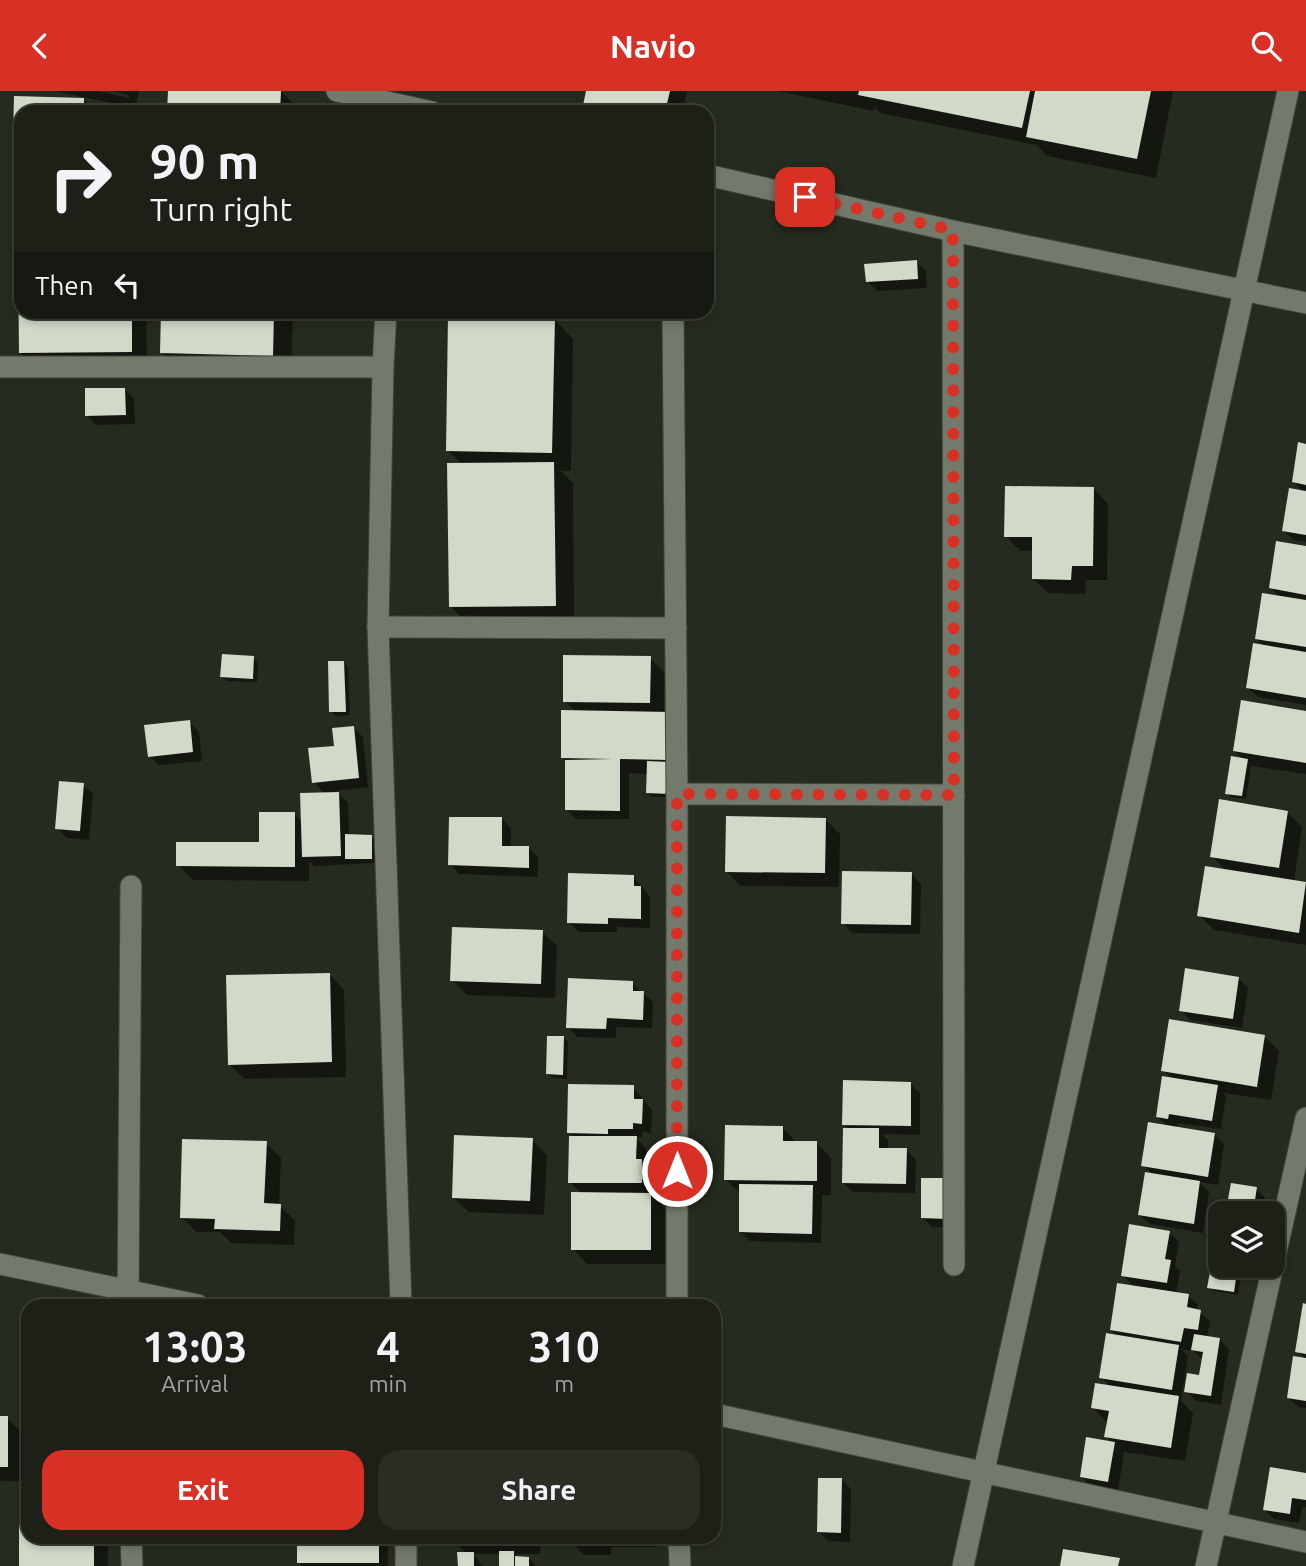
<!DOCTYPE html>
<html lang="en">
<head>
<meta charset="utf-8">
<style>
	:root { --surface:#1c2017; --page:#292d24; --text:#f1f3f6; --muted:#a0a3a1; --line:#3a3e36; --accent:#d93025 }
	body { margin:0; font-family:Ubuntu,sans-serif; background:var(--page); color:var(--text); height:100vh; display:flex; flex-direction:column; font-size:26px; white-space:nowrap }
	* { box-sizing:border-box; margin:0 }
	p { font-size:23px; color:var(--muted) }
	.icon { flex:none; width:38px; height:38px; fill:none; stroke:currentColor; stroke-width:2; stroke-linecap:round; stroke-linejoin:round }
	.map { position:relative; flex:1; overflow:hidden }
	.details { position:absolute; left:21px; top:1208px; width:700px; height:245px; display:flex; flex-direction:column; background:var(--surface); border-radius:21px; box-shadow:0 4px 10px #0003,0 0 0 2px var(--line) }
	.details>* { flex:none }
	.top-card { position:absolute; left:14px; top:14px; width:700px; height:214px; border-radius:21px; box-shadow:0 4px 10px #0003,0 0 0 2px var(--line); background:#1c2017; color:var(--text); overflow:hidden }
	.controls { position:absolute; left:1208px; top:1110px; display:grid; gap:14px }
	.controls a { display:grid; place-items:center; width:77px; height:77px; border-radius:14px; background:var(--surface); box-shadow:0 4px 10px #0003,0 0 0 2px var(--line); font-size:35px }
	.pin { position:absolute; display:grid; place-items:center; width:60px; height:60px; color:#fff; margin:-30px; border-radius:14px; box-shadow:0 4px 10px #0006 }
	.me { position:absolute; width:77px; margin:-38px; rotate:0deg; stroke-linejoin:round; filter:drop-shadow(0 0 5px #0008) }
	.turn { display:flex; align-items:center; gap:24px; height:147px; padding:0 21px; font-size:32px }
	.turn .icon { width:91px; height:91px; stroke-width:2.5 }
	.turn b { display:block; font-size:49px; line-height:60px }
	.then { display:flex; align-items:center; height:66px; padding:0 21px; background:#0003; gap:14px; font-size:26px }
	.eta { display:flex; justify-content:space-evenly; align-items:center; height:119px; text-align:center }
	.eta b { font-size:42px; font-weight:700; line-height:49px }
	.button { display:flex; gap:14px; margin-top:auto; padding:14px 21px }
	.button a { flex:1; height:80px; border-radius:21px; background:var(--accent); color:#fff; font-size:28px; font-weight:700; line-height:80px; text-align:center }
	.button a+a { background:var(--page); color:var(--text) }
	header { display:flex; justify-content:space-between; align-items:center; height:91px; padding:0 21px; background:var(--accent); color:#fff; font-size:32px; font-weight:700 }
	.map>svg:first-child { display:block }
</style>
</head>
<body>
<header><svg class="icon" aria-label="back" viewBox="0 0 24 24"><path d="M15 5l-7 7 7 7"/></svg>Navio<svg class="icon" aria-label="search" viewBox="0 0 24 24"><circle cx="10" cy="10" r="6"/><path d="M15 15l6 6"/></svg></header>
<div class="map">
<svg width="1306" height="1475" viewBox="0 0 1306 1475">
	<rect width="100%" height="100%" fill="#262b1f"/>
	<g fill="#0007">
		<path d="M54,0H96L129,7V4L113,0H139L135,17Z"/>
		<path d="M169,0H281L300,19L315,21H169Z"/>
		<path d="M588,0H687L683,21H586L584,18Z"/>
		<path d="M777,0H1173L1156,87L1047,65L1037,54L880,22L875,17L874,20Z"/>
		<path d="M15,7L83,8L96,21H21V92L14,84Z"/>
		<path d="M21,170V220H146L147,275L35,276L20,262Z"/>
		<path d="M916,171L926,180L927,197L877,200L868,191Z"/>
		<path d="M163,220H293L291,284L181,280L162,261Z"/>
		<path d="M458,220H571V226H552L573,248L571,380H561L573,392L574,534L470,535L450,515L462,374L448,359L465,227Z"/>
		<path d="M125,298L134,308L135,333L96,334L87,324Z"/>
		<path d="M1306,354V451L1294,449L1284,440L1304,402L1294,391Z"/>
		<path d="M1094,398L1108,413L1107,489H1086L1085,503L1048,502L1033,488L1034,460H1020L1006,445Z"/>
		<path d="M1306,456V614L1258,606L1248,597L1265,556L1256,547L1280,506L1271,497Z"/>
		<path d="M254,567L258,571L257,591L227,590L222,585Z"/>
		<path d="M650,567L665,582L664,623L673,706H652L648,702V683L629,682V728H576L567,719V671L563,667L576,621L565,610Z"/>
		<path d="M344,571L348,576L350,624L336,625L331,620Z"/>
		<path d="M1306,621V683L1251,675L1246,708L1231,706L1227,702L1244,669L1234,660Z"/>
		<path d="M189,631L199,641L202,670L159,674L149,665Z"/>
		<path d="M353,636L363,646L368,696L336,700L348,712L349,745L371,746L376,750L375,772L314,775L309,770V790L193,789L178,774L261,753L294,723L303,731L325,703L314,691L335,656Z"/>
		<path d="M83,694L93,703L89,749L67,747L57,737Z"/>
		<path d="M1287,721L1302,736L1294,790L1306,792V854L1214,839L1199,824L1226,780L1212,765Z"/>
		<path d="M502,728L511,737V757H529L538,766V786L459,783L450,773Z"/>
		<path d="M825,728L840,743L839,796L741,795L726,780Z"/>
		<path d="M912,783L921,793L920,843L852,842L843,832Z"/>
		<path d="M633,785L650,806V837L617,836V841H579L569,831Z"/>
		<path d="M542,841L557,855L555,907L467,904L452,889Z"/>
		<path d="M330,884L344,899L346,986L244,988L229,973Z"/>
		<path d="M1239,888L1248,897L1242,937L1190,929L1181,919Z"/>
		<path d="M632,892L653,911L652,937L616,936V947L577,946L568,936Z"/>
		<path d="M1264,945L1279,960L1271,1009L1223,1002L1226,1005L1221,1038L1178,1032L1177,1037L1214,1043L1224,1053L1218,1094L1199,1091L1209,1101L1203,1142L1150,1133L1140,1124L1153,1084L1143,1074L1168,1036L1157,1025L1172,988L1163,979Z"/>
		<path d="M564,947L568,951L567,988L552,987L548,983Z"/>
		<path d="M910,993L920,1002V1044L882,1043L888,1049V1059H906L916,1069L915,1102L853,1101L843,1092L850,1039L844,1033Z"/>
		<path d="M633,996L652,1019L651,1042L642,1041V1047H636L646,1057V1074L651,1079V1103L665,1118V1173H587L573,1158L582,1103L570,1091L574,1046L569,1042Z"/>
		<path d="M783,1037L797,1052H817L831,1067V1104H822L821,1152L750,1150L740,1141L741,1103L725,1088Z"/>
		<path d="M532,1049L547,1064L544,1124L469,1121L454,1107Z"/>
		<path d="M266,1052L281,1067L279,1115L295,1129L294,1154L231,1152L220,1141H196L182,1126Z"/>
		<path d="M948,1089L956,1137L932,1136L923,1127Z"/>
		<path d="M1256,1098L1266,1108L1263,1122H1233L1235,1112L1230,1108Z"/>
		<path d="M1169,1141L1179,1151L1175,1175L1180,1180L1176,1203L1189,1205L1198,1214L1197,1220L1210,1230L1207,1247L1220,1249L1229,1259L1221,1314L1196,1310L1186,1300L1200,1286L1203,1269L1191,1257V1260L1181,1258L1188,1265L1181,1310L1193,1322L1185,1370L1124,1361L1118,1400L1091,1396L1082,1386L1113,1353L1106,1345L1107,1331L1093,1317L1111,1296L1101,1287L1118,1246L1111,1239L1134,1196L1123,1184Z"/>
		<path d="M1226,1174L1242,1176L1238,1204L1213,1200L1209,1196L1224,1186Z"/>
		<path d="M1306,1215V1317L1298,1316L1289,1307L1306,1269L1297,1260Z"/>
		<path d="M0,1327H7L22,1342L28,1329V1385L22,1379V1390H0Z"/>
		<path d="M1306,1384V1416H1302L1299,1432L1274,1428L1265,1419Z"/>
		<path d="M842,1389L851,1398L850,1451L828,1450L819,1441Z"/>
		<path d="M28,1424V1446H108V1475H20Z"/>
		<path d="M298,1446H388V1475H302L298,1471Z"/>
		<path d="M457,1446H541L540,1463H515L519,1467H529L536,1475H500V1463H473L483,1475H459L467,1463L457,1453Z"/>
		<path d="M574,1446H657V1456H611V1464H584L574,1454Z"/>
	</g>
	<g fill="#d1d9c9">
		<path d="M168,0H281L280,21H167Z"/>
		<path d="M586,0H670L665,21L582,19Z"/>
		<path d="M859,0H1030L1022,37L858,4Z"/>
		<path d="M1035,0H1151L1137,68L1026,46Z"/>
		<path d="M14,5L84,7V21H21V85H12Z"/>
		<path d="M18,168H21V220H132V261L19,262Z"/>
		<path d="M917,169L918,188L866,191L864,173Z"/>
		<path d="M161,220H274L273,265L160,262Z"/>
		<path d="M448,225L555,227L552,362L446,360Z"/>
		<path d="M85,297H125L126,324L85,325Z"/>
		<path d="M1298,351L1306,353V394L1292,391Z"/>
		<path d="M554,371L556,515L449,516L447,372Z"/>
		<path d="M1005,395L1094,396L1093,475H1072L1071,489L1032,488V446H1004Z"/>
		<path d="M1289,397L1306,400V444L1282,440Z"/>
		<path d="M1276,450L1306,455V504L1269,497Z"/>
		<path d="M1262,502L1306,509V556L1255,548Z"/>
		<path d="M1253,552L1306,561V607L1246,597Z"/>
		<path d="M222,563L254,565L253,588L220,586Z"/>
		<path d="M563,564L651,565L650,612L563,611Z"/>
		<path d="M328,570H344L346,621H329Z"/>
		<path d="M1241,609L1306,620V672L1233,660Z"/>
		<path d="M561,619L670,621L669,669L620,668V720L565,719V669L613,668L561,667Z"/>
		<path d="M190,629L193,661L148,666L144,634Z"/>
		<path d="M354,635L359,687L312,692L308,657L334,655L332,637Z"/>
		<path d="M1231,665L1248,668L1242,705L1225,703Z"/>
		<path d="M647,670L670,671L669,703L646,702Z"/>
		<path d="M59,690L84,692L80,740L55,738Z"/>
		<path d="M339,701L341,765L302,766L300,702Z"/>
		<path d="M1219,708L1288,720L1279,777L1210,766Z"/>
		<path d="M259,721H295V776L176,775V751H259Z"/>
		<path d="M726,725L826,727L825,782L725,781Z"/>
		<path d="M449,726H502V755H529V777L448,774Z"/>
		<path d="M345,743L372,744V768H345Z"/>
		<path d="M1205,775L1306,791L1299,842L1197,825Z"/>
		<path d="M842,780L912,781L911,834L841,833Z"/>
		<path d="M568,782L634,784V795H641V828L608,827V833L567,832Z"/>
		<path d="M452,836L543,839L541,893L450,890Z"/>
		<path d="M1185,877L1239,886L1233,928L1179,920Z"/>
		<path d="M330,882L332,971L228,974L226,884Z"/>
		<path d="M568,887L633,890V900H644L643,929L607,927L606,938L566,937Z"/>
		<path d="M1169,928L1265,944L1257,996L1161,980Z"/>
		<path d="M547,945H564L563,984L546,983Z"/>
		<path d="M1162,985L1218,994L1212,1030L1169,1023L1168,1028L1156,1026Z"/>
		<path d="M843,989L911,991V1035L842,1034Z"/>
		<path d="M568,993L634,994V1008H643L642,1033L633,1032V1038H608V1043L567,1042Z"/>
		<path d="M1148,1031L1215,1042L1208,1086L1141,1075Z"/>
		<path d="M725,1034L783,1035V1050H817V1090L724,1089Z"/>
		<path d="M843,1037H879V1057H907L906,1093L842,1092Z"/>
		<path d="M454,1044L533,1047L530,1110L452,1107Z"/>
		<path d="M569,1045H637L636,1068H642V1092H568Z"/>
		<path d="M182,1048L267,1050L264,1112L281,1113L280,1140L214,1138L215,1128L180,1127Z"/>
		<path d="M1145,1081L1200,1090L1194,1133L1138,1124Z"/>
		<path d="M921,1087H948L947,1128L921,1127Z"/>
		<path d="M1231,1092L1257,1096L1253,1122H1231L1234,1109L1228,1108Z"/>
		<path d="M739,1093L813,1094L812,1143L739,1141Z"/>
		<path d="M571,1101L651,1102V1159H571Z"/>
		<path d="M1129,1133L1170,1140L1165,1168L1171,1169L1167,1192L1121,1185Z"/>
		<path d="M1224,1174H1238L1234,1201L1207,1197L1210,1181L1223,1184Z"/>
		<path d="M1117,1192L1189,1203L1187,1216L1201,1219L1198,1239L1184,1237L1181,1251L1110,1239Z"/>
		<path d="M1303,1212L1306,1213V1263L1295,1261Z"/>
		<path d="M1106,1242L1179,1254L1172,1299L1099,1287Z"/>
		<path d="M1194,1243L1220,1247L1211,1305L1184,1301L1187,1282L1199,1284L1203,1261L1191,1259Z"/>
		<path d="M1293,1265L1306,1267V1310L1287,1307Z"/>
		<path d="M22,1269H28V1318H23Z"/>
		<path d="M1095,1292L1179,1305L1171,1357L1104,1346L1109,1320L1091,1317Z"/>
		<rect x="0" y="1325" width="8" height="51"/>
		<rect x="20" y="1328" width="8" height="52"/>
		<path d="M1086,1346L1115,1351L1108,1391L1080,1386Z"/>
		<path d="M1270,1376L1306,1382V1409L1292,1407L1290,1423L1263,1419Z"/>
		<path d="M818,1387H842L841,1442L817,1441Z"/>
		<path d="M19,1422H28V1446H94V1475H19Z"/>
		<rect x="297" y="1446" width="82" height="26"/>
		<path d="M455,1446H532L531,1454H455Z"/>
		<rect x="573" y="1446" width="29" height="9"/>
		<path d="M1063,1458L1120,1467L1118,1475H1060Z"/>
		<rect x="499" y="1460" width="15" height="15"/>
		<path d="M457,1461H474V1475H458Z"/>
		<path d="M515,1465L529,1466V1475H515Z"/>
	</g>
	<g fill="none" stroke-linecap="round" stroke-linejoin="round">
		<defs>
			<g id="minor">
				<path d="M337,0L432,21"/>
				<path d="M707,84L953,140L1306,212"/>
				<path d="M953,140L954,1174"/>
				<path d="M386,220L383,276L378,536L401,1214"/>
				<path d="M673,220L677,703V1214"/>
				<path d="M0,276H383"/>
				<path d="M378,536L676,537"/>
				<path d="M677,703L954,704"/>
				<path d="M0,1173L198,1214"/>
				<path d="M128,1214L131,795"/>
				<path d="M714,1323L1306,1451"/>
				<path d="M131,1446L132,1475"/>
				<path d="M406,1446V1475"/>
				<path d="M679,1446L680,1475"/>
				<path d="M963,1475L1288,0"/>
				<path d="M1206,1475L1306,1027"/>
			</g>
		</defs>
		<use href="#minor" stroke="#40453b" stroke-width="23"/>
		<use href="#minor" stroke="#737a6c" stroke-width="21"/>
	</g>
	<g fill="none" stroke-linecap="round" stroke-linejoin="round">
		<path stroke="#d93025" stroke-width="12" stroke-dasharray="0 21.6" d="M677,1080V703L954,704L953,139L805,106"/>
	</g>
</svg>
<div class="controls">
<a><svg class="icon" aria-label="layers" viewBox="0 0 24 24"><path d="M12 4l9 5-9 5-9-5zM3 14l9 5 9-5"/></svg></a>
</div>
<div class="pin" style="left:805px;top:106px;background:#d93025"><svg class="icon" aria-label="arrive" viewBox="0 0 24 24"><path d="M6 21V4h12l-3 4 3 4H6"/></svg></div>
<svg class="me" style="left:677px;top:1080px" viewBox="-20 -20 40 40"><circle r="17" fill="#d93025" stroke="#fff" stroke-width="3"/><path d="M0-11L8 9 0 5-8 9z" fill="#fff"/></svg>
<div class="top-card">
<div class="turn"><svg class="icon" aria-label="right" viewBox="0 0 24 24"><path d="M7 20v-9h11M14 6l5 5-5 5"/></svg><div><b>90 m</b>Turn right</div></div>
<div class="then">Then<svg class="icon" aria-label="left" viewBox="0 0 24 24"><path d="M17 20v-9H6M10 6l-5 5 5 5"/></svg></div>
</div>
<section class="details">
<div class="eta">
<div><b>13:03</b><p>Arrival</p></div>
<div><b>4</b><p>min</p></div>
<div><b>310</b><p>m</p></div>
</div>
<div class="button"><a>Exit</a><a>Share</a></div>
</section>
</div>
</body>
</html>
